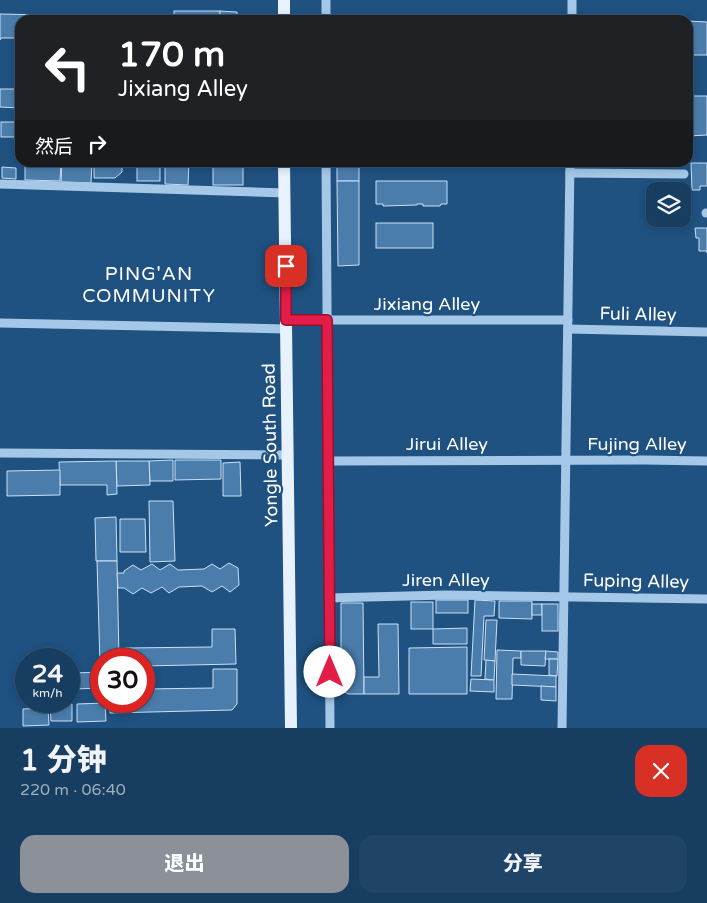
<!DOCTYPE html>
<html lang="zh">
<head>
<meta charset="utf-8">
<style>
	:root { --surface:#173d61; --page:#204467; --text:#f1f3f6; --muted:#9eaebd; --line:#365676; --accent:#8c9099 }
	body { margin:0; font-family:"Varela Round","Noto Sans SC",sans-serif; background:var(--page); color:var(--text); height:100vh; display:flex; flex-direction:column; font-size:19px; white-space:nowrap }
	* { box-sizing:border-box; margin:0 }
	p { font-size:16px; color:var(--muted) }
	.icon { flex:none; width:28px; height:28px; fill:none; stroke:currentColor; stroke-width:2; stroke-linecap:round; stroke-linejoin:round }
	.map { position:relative; height:728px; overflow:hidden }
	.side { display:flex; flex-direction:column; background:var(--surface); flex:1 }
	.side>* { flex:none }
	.hud { position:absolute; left:15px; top:15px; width:678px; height:152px; border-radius:15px; box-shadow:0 2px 8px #0003,0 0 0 1px var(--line); background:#202124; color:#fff; overflow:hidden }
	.controls { position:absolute; left:646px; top:182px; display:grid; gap:10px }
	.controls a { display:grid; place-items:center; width:45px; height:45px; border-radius:10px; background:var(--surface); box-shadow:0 2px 8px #0003,0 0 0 1px var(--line); font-size:25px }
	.speed { position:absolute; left:15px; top:648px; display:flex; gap:10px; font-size:25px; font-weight:700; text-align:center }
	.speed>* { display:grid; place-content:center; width:65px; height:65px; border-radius:50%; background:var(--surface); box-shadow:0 2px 8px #0003,0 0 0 1px var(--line); line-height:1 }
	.speed small { font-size:12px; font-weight:400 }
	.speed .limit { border:8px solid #d22; background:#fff; color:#111 }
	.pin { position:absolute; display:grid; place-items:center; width:42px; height:42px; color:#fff; margin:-21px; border-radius:10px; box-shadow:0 2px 8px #0006 }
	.me { position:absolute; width:55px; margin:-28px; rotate:0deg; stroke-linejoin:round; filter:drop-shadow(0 0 4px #0008) }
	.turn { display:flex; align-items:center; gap:18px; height:105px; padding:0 20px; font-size:22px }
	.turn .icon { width:65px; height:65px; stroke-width:2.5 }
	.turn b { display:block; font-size:35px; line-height:42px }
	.then { display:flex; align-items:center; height:48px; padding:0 20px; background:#0003; gap:10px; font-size:19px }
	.round { display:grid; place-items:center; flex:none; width:52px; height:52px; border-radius:15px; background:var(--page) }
	.headline { display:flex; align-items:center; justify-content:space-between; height:85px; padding:0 20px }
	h1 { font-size:30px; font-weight:800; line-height:38px }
	.action { display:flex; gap:10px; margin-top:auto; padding:10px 20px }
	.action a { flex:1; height:58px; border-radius:15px; background:var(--accent); color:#fff; font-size:20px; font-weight:800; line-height:58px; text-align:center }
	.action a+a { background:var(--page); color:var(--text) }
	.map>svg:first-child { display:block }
</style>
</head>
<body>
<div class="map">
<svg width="707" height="728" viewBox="0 0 707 728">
	<rect width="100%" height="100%" fill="#1f5181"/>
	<g fill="#4b7dac" stroke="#c9e1f6">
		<rect x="174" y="11" width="46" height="9"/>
		<path d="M220,11L237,12V20H220Z"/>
		<path d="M0,14L96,16V20H20V40H15V38H1L0,40Z"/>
		<rect x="96" y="16" width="61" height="4"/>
		<path d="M157,16L174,17V20H157Z"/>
		<path d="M688,21L707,22V55H688Z"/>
		<path d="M0,89H20V108L0,107Z"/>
		<path d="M688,96H707V135L688,136Z"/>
		<rect x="1" y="122" width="19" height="15"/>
		<path d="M25,162H61L60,181L25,180Z"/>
		<path d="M62,162H92L91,183L61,182Z"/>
		<path d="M94,162H122V172L115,178H94Z"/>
		<rect x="137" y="162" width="23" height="19"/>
		<path d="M165,162H189L188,185L165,184Z"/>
		<rect x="213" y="162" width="30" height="23"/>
		<rect x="337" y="162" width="22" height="19"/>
		<path d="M691,163H707V186H700V190H692Z"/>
		<path d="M2,167L16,168V179L2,178Z"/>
		<path d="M337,181H359V265L338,266Z"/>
		<path d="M376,181H447V204H441L440,206H423V204H417V205L383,206V204H376Z"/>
		<rect x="376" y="223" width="57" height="25"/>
		<path d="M695,228H707V253V251H699V238H696Z"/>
		<path d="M173,460V481H150L149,461Z"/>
		<path d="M175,460H221V479L175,480Z"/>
		<path d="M116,461H149L150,485L117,486Z"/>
		<path d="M116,461L117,494L107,495V485H60L59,462Z"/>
		<path d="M240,462L241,496H223V463Z"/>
		<path d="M60,470V495L7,496V471Z"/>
		<path d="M149,501H173L175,561L150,562Z"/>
		<path d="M116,517L117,561H96L95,518Z"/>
		<path d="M120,519H145L146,552H120Z"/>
		<path d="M97,561H117L119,659H101V665H100Z"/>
		<path d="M229,563L238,568L239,585L230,592L222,586L212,592L202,586L179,587L169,593L162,587L151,593L142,588L133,594L124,588H118L117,573H124V571L133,565L141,570L152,564L160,570L170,564L178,570L204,569L212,564L220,569Z"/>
		<rect x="436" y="600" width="32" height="13"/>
		<path d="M475,600L495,601L494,616H484L481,676H471Z"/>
		<path d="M499,601H532V619L499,618Z"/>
		<rect x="411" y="602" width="22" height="27"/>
		<path d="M341,603H363L364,694H348L343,691L341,688Z"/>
		<rect x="532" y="604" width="10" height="11"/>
		<rect x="542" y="604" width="16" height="27"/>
		<path d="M486,620H497L495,661L484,660Z"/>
		<path d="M378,624H398L399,694H364V677H379Z"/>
		<path d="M467,628V644H433V629Z"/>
		<path d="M212,629H235L236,664L144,666V659H126V648L212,647Z"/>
		<path d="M467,647V694H409V648Z"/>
		<path d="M126,648V659H119V649Z"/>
		<path d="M497,650L521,651V658H513L512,699H496Z"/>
		<path d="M521,651H546L545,666L521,665Z"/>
		<path d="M546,651L558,652V659H545Z"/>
		<path d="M549,659H558L557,676L549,675Z"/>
		<path d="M486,660L495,661L494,680L485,679Z"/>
		<path d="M213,669H237V704L232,710L110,713V701H144V689L213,688Z"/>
		<path d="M100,672L101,688L75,689V673Z"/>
		<path d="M69,673H71L72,691H69Z"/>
		<path d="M26,674V692H22L21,675Z"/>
		<path d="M512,674L556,676V687L512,685Z"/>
		<path d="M471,679L494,680V692L470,691Z"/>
		<path d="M541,686L556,687V701L541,700Z"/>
		<path d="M105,703L106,721L77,722V704Z"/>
		<path d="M50,704H72V721H51Z"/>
		<path d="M48,708L49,725L23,726V709Z"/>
	</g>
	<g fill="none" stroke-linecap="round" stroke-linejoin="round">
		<g stroke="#a5c8e8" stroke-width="9">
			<path d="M326,0V20"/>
			<path d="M572,20V0"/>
			<path d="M326,162L330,728"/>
			<path d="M570,173L684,174"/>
			<path d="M0,184L285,193"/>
			<path d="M706,213H707"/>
			<path d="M286,320H568"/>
			<path d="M0,323L286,329"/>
			<path d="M568,329L707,332"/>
			<path d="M0,453L288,455"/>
			<path d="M328,461L644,460L707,461"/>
			<path d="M329,598L446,595L707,599"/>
			<path d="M562,728L570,162"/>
		</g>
		<g stroke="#e7f2fe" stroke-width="12">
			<path d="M284,20V0"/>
			<path d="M284,162L291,728"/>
		</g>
	</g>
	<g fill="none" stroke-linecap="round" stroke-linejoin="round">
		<defs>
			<path id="route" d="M286,266V320H327L330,672"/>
		</defs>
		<use href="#route" stroke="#92132f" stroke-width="12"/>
		<use href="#route" stroke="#e11d48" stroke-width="9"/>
	</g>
	<g text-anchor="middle" stroke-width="4.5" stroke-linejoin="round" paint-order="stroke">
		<g font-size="18" fill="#fff" stroke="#1f5181">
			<text x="427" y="310">Jixiang Alley</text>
			<text transform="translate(638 314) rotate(1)" y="6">Fuli Alley</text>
			<text x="447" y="450">Jirui Alley</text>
			<text x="637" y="450">Fujing Alley</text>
			<text transform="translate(270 445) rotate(-91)" y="6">Yongle South Road</text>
			<text x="446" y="586">Jiren Alley</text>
			<text transform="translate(636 581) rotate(1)" y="6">Fuping Alley</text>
		</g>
		<g font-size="19" letter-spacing="1" fill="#fff" stroke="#1f5181">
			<text x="149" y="280">PING'AN<tspan x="149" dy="22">COMMUNITY</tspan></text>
		</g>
	</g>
</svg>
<div class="controls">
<a><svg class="icon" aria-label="layers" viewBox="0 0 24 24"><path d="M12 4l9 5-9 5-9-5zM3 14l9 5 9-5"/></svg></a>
</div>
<div class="speed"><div>24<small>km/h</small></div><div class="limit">30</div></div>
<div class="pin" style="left:286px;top:266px;background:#d93025"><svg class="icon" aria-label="arrive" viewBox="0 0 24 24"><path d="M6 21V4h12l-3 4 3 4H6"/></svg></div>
<svg class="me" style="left:330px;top:672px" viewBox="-20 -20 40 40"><circle r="19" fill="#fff"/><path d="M0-13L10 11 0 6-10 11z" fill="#e11d48"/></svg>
<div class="hud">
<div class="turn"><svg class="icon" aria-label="left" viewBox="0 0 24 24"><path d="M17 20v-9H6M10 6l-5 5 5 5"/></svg><div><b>170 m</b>Jixiang Alley</div></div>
<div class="then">然后<svg class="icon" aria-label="right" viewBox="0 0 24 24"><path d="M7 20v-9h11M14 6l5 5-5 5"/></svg></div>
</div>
</div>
<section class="side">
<div class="headline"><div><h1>1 分钟</h1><p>220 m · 06:40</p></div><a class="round" style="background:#d93025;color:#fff"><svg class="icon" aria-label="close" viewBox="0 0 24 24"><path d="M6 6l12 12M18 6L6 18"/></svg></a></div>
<div class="action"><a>退出</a><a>分享</a></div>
</section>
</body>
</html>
